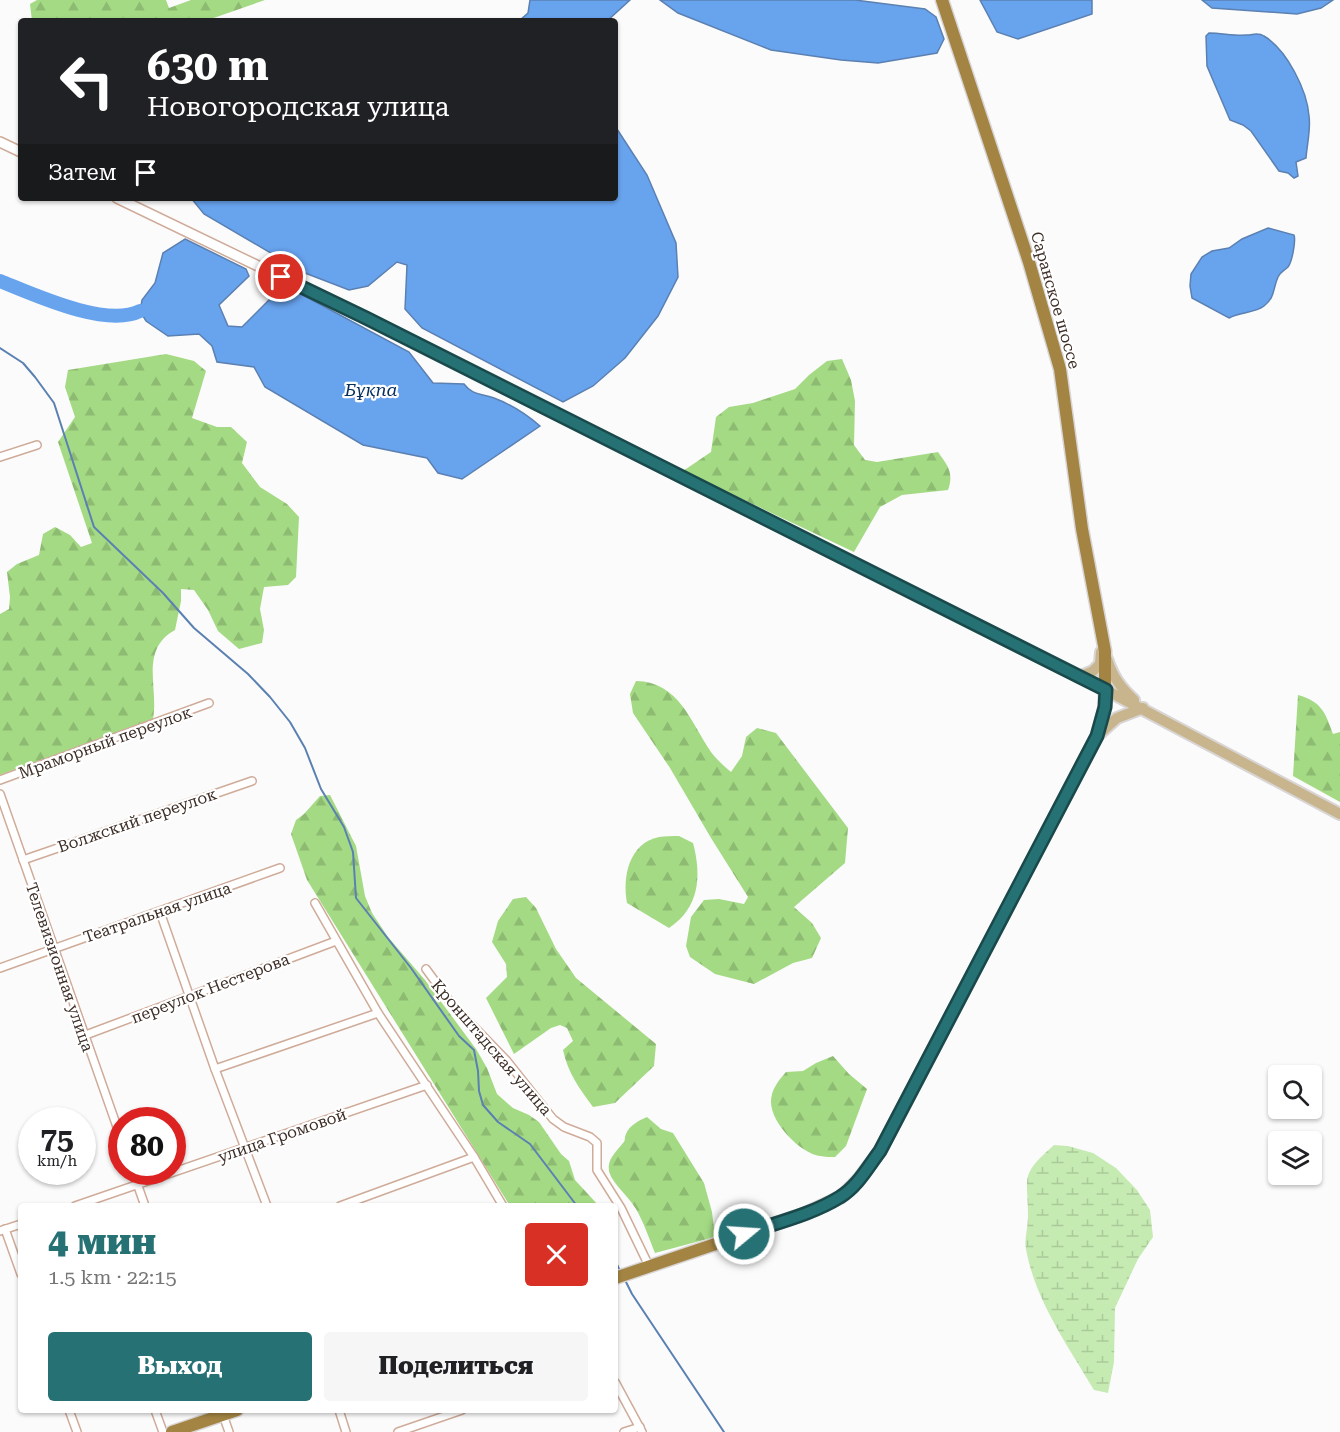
<!DOCTYPE html>
<html lang="ru">
<head>
<meta charset="utf-8">
<style>
	:root { --surface:#fff; --page:#f6f6f6; --text:#202124; --muted:#757577; --accent:#267174 }
	body { margin:0; font-family:"Roboto Serif",serif; background:var(--page); color:var(--text); height:100vh; display:flex; flex-direction:column; font-size:22px; white-space:nowrap }
	* { box-sizing:border-box; margin:0 }
	p { font-size:20px; color:var(--muted) }
	.icon { flex:none; width:33px; height:33px; fill:none; stroke:currentColor; stroke-width:2; stroke-linecap:round; stroke-linejoin:round }
	.map { position:relative; flex:1; overflow:hidden }
	.side { position:absolute; left:18px; top:1203px; width:600px; height:210px; display:flex; flex-direction:column; background:var(--surface); border-radius:6px; box-shadow:0 2px 4px #0004 }
	.side>* { flex:none }
	.banner { position:absolute; left:18px; top:18px; width:600px; height:183px; border-radius:6px; box-shadow:0 2px 4px #0004; background:#202124; color:#fff; overflow:hidden }
	.buttons { position:absolute; left:1268px; top:1065px; display:grid; gap:12px }
	.buttons a { display:grid; place-items:center; width:54px; height:54px; border-radius:6px; background:var(--surface); box-shadow:0 2px 4px #0004; font-size:30px }
	.speed { position:absolute; left:18px; top:1107px; display:flex; gap:12px; font-size:30px; font-weight:700; text-align:center }
	.speed>* { display:grid; place-content:center; width:78px; height:78px; border-radius:50%; background:var(--surface); box-shadow:0 2px 4px #0004; line-height:1 }
	.speed small { font-size:15px; font-weight:400 }
	.speed .limit { border:9px solid #d22; background:#fff; color:#111 }
	.pin { position:absolute; display:grid; place-items:center; width:51px; height:51px; color:#fff; margin:-26px; border:3px solid #fff; border-radius:50%; box-shadow:0 2px 6px #0007 }
	.me { position:absolute; width:66px; margin:-33px; rotate:72deg; stroke-linejoin:round; filter:drop-shadow(0 0 4px #0008) }
	.turn { display:flex; align-items:center; gap:21px; height:126px; padding:0 30px; font-size:27px }
	.turn .icon { width:78px; height:78px; stroke-width:2.5 }
	.turn b { display:block; font-size:42px; line-height:51px }
	.then { display:flex; align-items:center; height:57px; padding:0 30px; background:#0003; gap:12px; font-size:22px }
	.round { display:grid; place-items:center; flex:none; width:63px; height:63px; border-radius:6px; background:var(--page) }
	.summary { display:flex; align-items:center; justify-content:space-between; height:102px; padding:0 30px }
	h1 { font-size:36px; font-weight:800; line-height:45px; color:var(--accent) }
	.button { display:flex; gap:12px; margin-top:auto; padding:12px 30px }
	.button a { flex:1; height:69px; border-radius:6px; background:var(--accent); color:#fff; font-size:24px; font-weight:800; line-height:69px; text-align:center }
	.button a+a { background:var(--page); color:var(--text) }
	.map>svg:first-child { display:block }
</style>
</head>
<body>
<div class="map">
<svg width="1340" height="1432" viewBox="0 0 1340 1432">
	<defs>
		<pattern id="forest-firs" width="22" height="20" patternUnits="userSpaceOnUse" patternTransform="scale(1.5)"><rect width="22" height="20" fill="#a4da84"/><path d="M5 1l3.5 6h-7zM16 11l3.5 6h-7z" fill="#8ebb72"/></pattern>
		<pattern id="wetland-marsh" width="20" height="14" patternUnits="userSpaceOnUse" patternTransform="scale(1.5)"><rect width="20" height="14" fill="#c6ebb2"/><path d="M1 5h8M5 5V1M11 12h8M15 12V8" fill="none" stroke="#abca99"/></pattern>
	</defs>
	<rect width="100%" height="100%" fill="#fbfbfb"/>
	<g fill="url(#forest-firs)">
		<path d="M37,0H166L169,8L191,0H265L205,21H32L30,4Z"/>
		<path d="M166,354L194,361L206,371L192,418L217,427H231L247,442L242,463L260,487L287,504L299,517L296,577L288,585L264,587L260,609L264,630L262,643L239,649L218,631L208,610L194,590L181,589V601L175,630C139,650 159,688 153,719L0,775V614L9,609L10,597L7,572L17,564L39,555L43,534L55,527L70,535L81,547L92,543L58,442L75,417L65,387L68,370Z"/>
		<path d="M842,359L851,380L855,401L854,445L865,460L877,462L938,452C948,466 954,473 948,490L902,495L880,507L854,552L683,471L711,452L716,417L729,407L753,403L795,389L809,375L827,361Z"/>
		<path d="M636,681C679,682 690,721 711,752C716,759 724,766 731,772L742,756L746,737L757,728L776,733L848,828L845,863L794,907L812,923L821,938L812,958L793,963L754,984L715,974L690,957L686,946L691,917L704,900L719,899L744,904L748,897L711,838L670,768L633,713L630,694Z"/>
		<path d="M1298,695C1322,702 1325,712 1333,734L1340,732V802L1293,776Z"/>
		<path d="M330,795L356,846L365,896L372,913L388,937L425,980L476,1049L487,1068L497,1094L513,1108L529,1115L539,1122L561,1154L569,1161L575,1180L599,1206H510L307,880L291,834L296,820L304,814L320,796Z"/>
		<path d="M679,836L693,843C702,877 699,908 669,928L627,903C622,877 629,843 659,837C665,836 672,836 679,836Z"/>
		<path d="M526,897L536,908L556,949L576,978L656,1044L654,1066L615,1103L593,1107C579,1088 568,1073 563,1050L573,1041L567,1028L560,1025L551,1028L514,1054L486,998L507,977L506,964L492,942L498,921L513,899Z"/>
		<path d="M833,1056L849,1074L867,1089L846,1146L835,1157C830,1157 825,1157 820,1156C800,1153 771,1123 771,1102C771,1090 778,1081 786,1072L803,1071L816,1063Z"/>
		<path d="M647,1117L661,1129L673,1133L704,1183L712,1212L715,1237L655,1253C649,1238 644,1223 636,1209C630,1198 611,1182 609,1171C607,1159 616,1152 623,1143C626,1140 624,1138 626,1134C630,1125 638,1121 647,1117Z"/>
	</g>
	<path fill="url(#wetland-marsh)" d="M1054,1145L1068,1146L1093,1153L1116,1168L1137,1190L1150,1210L1153,1237L1138,1259L1115,1308L1114,1362L1108,1393L1094,1390C1068,1346 1035,1300 1026,1249C1024,1239 1028,1228 1028,1217C1028,1175 1019,1176 1054,1145Z"/>
	<g fill="#68a3ee" stroke="#5b80b2" stroke-width="1.5">
		<path d="M530,0H630L607,21H519L528,13Z"/>
		<path d="M660,0H855L925,9L936,17L944,39L937,53L878,63L841,60L771,50L678,13Z"/>
		<path d="M980,0H1092V14L1018,39L997,32Z"/>
		<path d="M1202,0H1333L1321,8L1297,14L1212,8Z"/>
		<path d="M1209,33C1222,33 1234,36 1246,35C1253,35 1258,32 1264,36C1287,50 1307,90 1309,116C1311,129 1307,144 1306,158L1296,162L1298,176L1294,178L1288,173L1279,171L1251,131L1243,125L1230,120L1207,66L1206,36Z"/>
		<path d="M615,126L647,175L676,243L678,277L658,316L625,358L593,386L563,402L422,328L405,309L407,265L397,262L368,286L349,290L305,273L204,214L191,198H615Z"/>
		<path d="M1268,228L1294,235C1296,241 1292,262 1288,267C1284,271 1280,272 1278,277C1273,288 1275,298 1264,306C1255,313 1240,312 1229,318L1192,298L1190,286L1191,274L1202,257L1212,251L1229,248L1242,239Z"/>
		<path d="M185,239L246,269L249,276L219,305L228,326L242,327L284,285L409,352L433,383L464,384C473,396 481,393 494,398C510,404 526,414 540,426L462,479L438,473L427,458L363,445L265,387L254,367L217,362L212,346L199,334L168,336L146,321L140,311L142,300L155,283L163,253Z"/>
	</g>
	<g fill="none" stroke-linecap="round" stroke-linejoin="round">
		<g stroke="#5b80b2" stroke-width="2">
			<path d="M0,348L23,363L35,377L54,403L94,527L163,593L194,628L248,674L270,697L290,722L305,748L321,789L344,827L353,852L356,898L411,968L459,1036L474,1050L478,1071L479,1091L483,1105L498,1122L530,1144L577,1206"/>
			<path d="M615,1260L619,1269"/>
			<path d="M626,1282L632,1294L724,1432"/>
		</g>
		<path stroke="#68a3ee" stroke-width="14" d="M0,281C35,295 106,328 140,311"/>
		<defs>
			<g id="street">
				<path d="M0,457L37,445"/>
				<path d="M0,780L209,703"/>
				<path d="M0,794L122,1141"/>
				<path d="M23,860L252,781"/>
				<path d="M315,903L378,1013L474,1157L503,1206"/>
				<path d="M160,912L215,1069L267,1206"/>
				<path d="M0,968L280,868"/>
				<path d="M426,969L451,1003L507,1061L553,1119L564,1127L590,1137L597,1143V1170L621,1208L649,1266"/>
				<path d="M83,1036L336,941"/>
				<path d="M215,1069L378,1013"/>
				<path d="M133,1172L145,1206"/>
				<path d="M75,1206L427,1085"/>
				<path d="M340,1206L474,1157"/>
				<path d="M5,1229L21,1274"/>
				<path d="M0,1231L21,1224"/>
				<path d="M615,1382L642,1432"/>
				<path d="M69,1410L77,1432"/>
				<path d="M155,1410L163,1432"/>
				<path d="M339,1410L346,1432"/>
				<path d="M222,1412L229,1432"/>
				<path d="M398,1432L462,1410"/>
				<path d="M624,1432L640,1427"/>
			</g>
			<g id="secondary">
				<path d="M0,142L21,152"/>
				<path d="M117,198L366,318L1106,690"/>
			</g>
			<g id="primary">
				<path d="M1107,659C1113,677 1120,687 1134,700"/>
				<path d="M1079,677L1093,671L1100,664L1101,652"/>
				<path d="M1106,690L1340,814"/>
				<path d="M1097,736L1117,718L1143,708"/>
			</g>
			<g id="highway">
				<path d="M615,1278L804,1214L841,1197L859,1179L880,1151L1097,736L1105,707V651L1082,529L1060,369L1029,262L942,0"/>
				<path d="M172,1432L237,1410"/>
			</g>
		</defs>
		<use href="#street" stroke="#cfab99" stroke-width="10"/>
		<use href="#secondary" stroke="#cfab99" stroke-width="12"/>
		<use href="#primary" stroke="#d8d5d4" stroke-width="14"/>
		<use href="#highway" stroke="#d8d5d4" stroke-width="15"/>
		<use href="#street" stroke="#fff" stroke-width="7"/>
		<use href="#secondary" stroke="#fff" stroke-width="9"/>
		<use href="#primary" stroke="#c8b58e" stroke-width="10"/>
		<use href="#highway" stroke="#a38443" stroke-width="12"/>
	</g>
	<g fill="none" stroke-linecap="round" stroke-linejoin="round">
		<defs>
			<path id="route" d="M281,277L366,318L1106,690L1105,707L1097,736L880,1151C868,1167 857,1187 840,1197C811,1215 775,1223 744,1234"/>
		</defs>
		<use href="#route" stroke="#19494b" stroke-width="15"/>
		<use href="#route" stroke="#267174" stroke-width="10"/>
	</g>
	<g text-anchor="middle" stroke-width="4.5" stroke-linejoin="round" paint-order="stroke">
		<g font-size="16" fill="#3d2e27" stroke="#fff">
			<text transform="translate(1056 300) rotate(74)" y="6">Саранское шоссе</text>
			<text transform="translate(105 742) rotate(-20)" y="6">Мраморный переулок</text>
			<text transform="translate(137 820) rotate(-19)" y="6">Волжский переулок</text>
			<text transform="translate(157 912) rotate(-19)" y="6">Театральная улица</text>
			<text transform="translate(60 967) rotate(71)" y="6">Телевизионная улица</text>
			<text transform="translate(210 988) rotate(-21)" y="6">переулок Нестерова</text>
			<text transform="translate(492 1047) rotate(49)" y="6">Кронштадская улица</text>
			<text transform="translate(282 1135) rotate(-19)" y="6">улица Громовой</text>
		</g>
		<g font-size="18" font-style="italic" fill="#083160" stroke="#fff">
			<text x="371" y="396">Бұқпа</text>
		</g>
	</g>
</svg>
<div class="buttons">
<a><svg class="icon" aria-label="search" viewBox="0 0 24 24"><circle cx="10" cy="10" r="6"/><path d="M15 15l6 6"/></svg></a>
<a><svg class="icon" aria-label="layers" viewBox="0 0 24 24"><path d="M12 4l9 5-9 5-9-5zM3 14l9 5 9-5"/></svg></a>
</div>
<div class="speed"><div>75<small>km/h</small></div><div class="limit">80</div></div>
<div class="pin" style="left:281px;top:277px;background:#d93025"><svg class="icon" aria-label="arrive" viewBox="0 0 24 24"><path d="M6 21V4h12l-3 4 3 4H6"/></svg></div>
<svg class="me" style="left:744px;top:1234px" viewBox="-20 -20 40 40"><circle r="17" fill="#267174" stroke="#fff" stroke-width="3"/><path d="M0-11L8 9 0 5-8 9z" fill="#fff"/></svg>
<div class="banner">
<div class="turn"><svg class="icon" aria-label="left" viewBox="0 0 24 24"><path d="M17 20v-9H6M10 6l-5 5 5 5"/></svg><div><b>630 m</b>Новогородская улица</div></div>
<div class="then">Затем<svg class="icon" aria-label="arrive" viewBox="0 0 24 24"><path d="M6 21V4h12l-3 4 3 4H6"/></svg></div>
</div>
<section class="side">
<div class="summary"><div><h1>4 мин</h1><p>1.5 km · 22:15</p></div><a class="round" style="background:#d93025;color:#fff"><svg class="icon" aria-label="close" viewBox="0 0 24 24"><path d="M6 6l12 12M18 6L6 18"/></svg></a></div>
<div class="button"><a>Выход</a><a>Поделиться</a></div>
</section>
</div>
</body>
</html>
